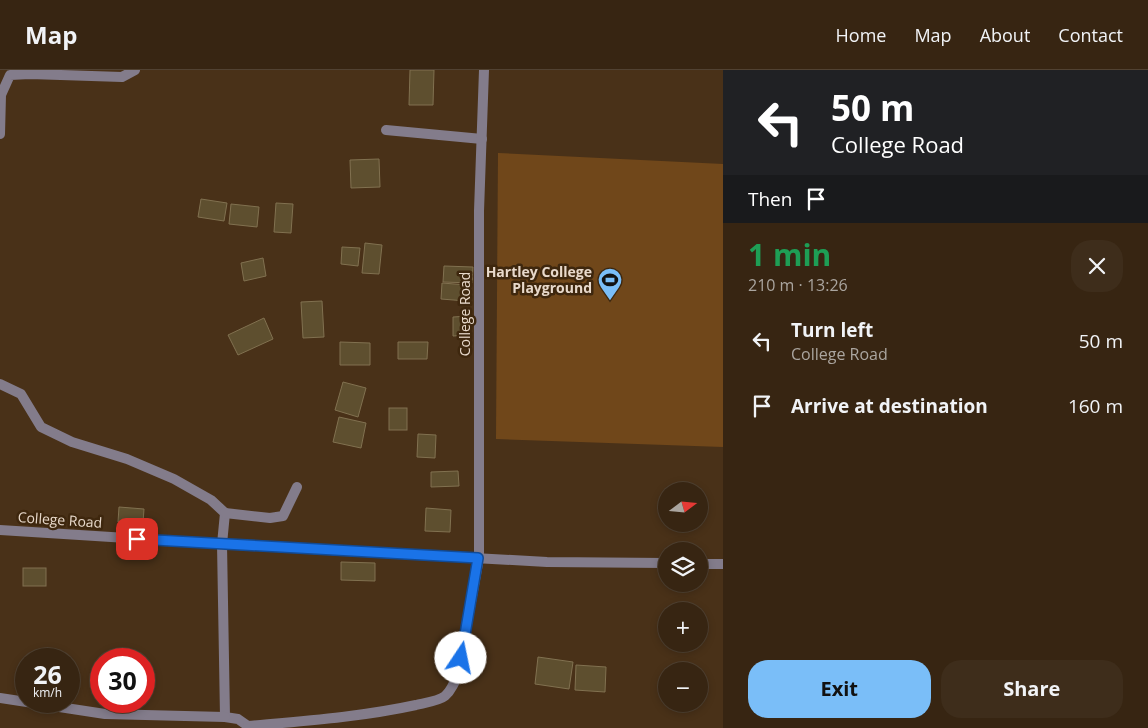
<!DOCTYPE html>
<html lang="en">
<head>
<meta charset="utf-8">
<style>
	:root { --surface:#372512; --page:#3e2d1b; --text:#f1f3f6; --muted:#aaa59f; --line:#514232; --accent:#7abef8 }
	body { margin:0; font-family:"Open Sans",sans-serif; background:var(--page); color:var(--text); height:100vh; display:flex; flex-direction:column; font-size:19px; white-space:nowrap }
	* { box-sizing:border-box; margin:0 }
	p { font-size:16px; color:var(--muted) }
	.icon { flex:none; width:28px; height:28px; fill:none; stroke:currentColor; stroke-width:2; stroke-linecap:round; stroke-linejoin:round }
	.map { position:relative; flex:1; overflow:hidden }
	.details { display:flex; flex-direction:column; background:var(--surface); width:425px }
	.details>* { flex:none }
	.top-card { background:#202124; color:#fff; overflow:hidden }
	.needle { width:32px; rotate:74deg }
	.controls { position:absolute; left:658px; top:412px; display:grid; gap:10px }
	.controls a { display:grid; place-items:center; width:50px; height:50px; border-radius:50%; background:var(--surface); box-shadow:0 2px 8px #0003,0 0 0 1px var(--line); font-size:25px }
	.speed { position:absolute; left:15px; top:578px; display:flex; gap:10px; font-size:25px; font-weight:700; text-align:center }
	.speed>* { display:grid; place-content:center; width:65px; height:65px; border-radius:50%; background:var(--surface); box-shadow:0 2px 8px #0003,0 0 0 1px var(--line); line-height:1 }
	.speed small { font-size:12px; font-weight:400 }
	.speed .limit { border:8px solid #d22; background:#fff; color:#111 }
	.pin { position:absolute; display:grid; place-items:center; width:42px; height:42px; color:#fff; margin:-21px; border-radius:10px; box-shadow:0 2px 8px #0006 }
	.me { position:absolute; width:55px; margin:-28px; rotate:11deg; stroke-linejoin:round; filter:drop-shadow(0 0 4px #0008) }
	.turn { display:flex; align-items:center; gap:18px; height:105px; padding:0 25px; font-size:22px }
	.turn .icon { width:65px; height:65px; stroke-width:2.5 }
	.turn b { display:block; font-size:35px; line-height:42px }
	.then { display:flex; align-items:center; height:48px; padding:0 25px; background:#0003; gap:10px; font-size:19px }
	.round { display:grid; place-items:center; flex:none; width:52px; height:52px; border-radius:20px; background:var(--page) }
	.headline { display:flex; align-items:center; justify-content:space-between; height:85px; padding:0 25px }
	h1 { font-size:30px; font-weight:700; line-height:38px; color:#1e9e55 }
	.button { display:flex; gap:10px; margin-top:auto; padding:10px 25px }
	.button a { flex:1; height:58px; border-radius:20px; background:var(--accent); color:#111; font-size:20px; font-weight:700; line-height:58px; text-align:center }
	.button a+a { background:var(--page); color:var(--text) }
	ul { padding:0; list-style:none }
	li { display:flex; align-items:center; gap:15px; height:65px; padding:0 25px }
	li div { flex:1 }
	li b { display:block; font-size:19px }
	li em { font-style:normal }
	header { display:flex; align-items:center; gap:30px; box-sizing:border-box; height:70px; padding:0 25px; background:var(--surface); border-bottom:1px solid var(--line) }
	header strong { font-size:24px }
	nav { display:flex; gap:28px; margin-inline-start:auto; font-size:18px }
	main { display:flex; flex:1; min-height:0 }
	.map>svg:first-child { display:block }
</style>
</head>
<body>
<header>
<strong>Map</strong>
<nav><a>Home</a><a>Map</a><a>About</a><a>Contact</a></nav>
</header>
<main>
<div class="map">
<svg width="723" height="658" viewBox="0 0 723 658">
	<rect width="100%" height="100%" fill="#493118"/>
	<path fill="#70471a" d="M498,83L723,94V377L496,369Z"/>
	<g fill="#5e4f2f" stroke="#817150">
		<path d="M410,0H434L433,35H409Z"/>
		<path d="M379,89L380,117L351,118L350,90Z"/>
		<path d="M201,129L227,133L224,151L198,147Z"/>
		<path d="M276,133L293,134L291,163L274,162Z"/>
		<path d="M231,134L259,137L257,157L229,154Z"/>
		<path d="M365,173L382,175L379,204L362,203Z"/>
		<path d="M342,177L360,178L358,196L341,194Z"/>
		<path d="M263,188L266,206L244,211L241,193Z"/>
		<path d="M444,196L473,197L472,213L443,212Z"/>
		<path d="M442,213L467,215L466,231L441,229Z"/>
		<path d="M322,231L324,267L303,268L301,232Z"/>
		<path d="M469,246L470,265L453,266V247Z"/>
		<path d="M264,248L273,269L238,285L228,265Z"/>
		<path d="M340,272L370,273V295H340Z"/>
		<path d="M398,272H428L427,289H398Z"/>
		<path d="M343,312L366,318L358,347L335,340Z"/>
		<rect x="389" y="338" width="18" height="22"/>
		<path d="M339,347L366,353L361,378L333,372Z"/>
		<path d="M418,364L436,365L435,388L417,387Z"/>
		<path d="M458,401L459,416L431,417V402Z"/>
		<path d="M119,437L144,439L143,453L118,452Z"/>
		<path d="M426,438L451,440L450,462L425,461Z"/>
		<path d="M341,492L375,493V511L341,510Z"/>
		<rect x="23" y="498" width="23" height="18"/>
		<path d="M538,587L573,592L569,619L535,614Z"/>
		<path d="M576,595L606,597L605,622L575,620Z"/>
	</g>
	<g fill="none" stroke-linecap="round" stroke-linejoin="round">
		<g stroke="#837c8b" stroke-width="10">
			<path d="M386,60L482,69"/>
			<path d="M0,64L1,25L10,5L30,4L122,7L135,0"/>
			<path d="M0,314L21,324L41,357L72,372L127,389L174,409L211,430L225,443L222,474L225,647L238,649L248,656V658"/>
			<path d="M225,443L270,448L283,446L297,417"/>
			<path d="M0,460L222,474L547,492L666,493"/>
			<path d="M699,494H723"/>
			<path d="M0,628L105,644L225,647"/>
			<path d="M248,656C304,651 361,647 416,635C424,633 439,631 445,626C452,620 455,611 458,603L479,488V141L484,0"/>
		</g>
	</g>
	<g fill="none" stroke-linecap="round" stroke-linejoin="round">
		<defs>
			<path id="route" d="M137,469L478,488L461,588"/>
		</defs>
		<use href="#route" stroke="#114b97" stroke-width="12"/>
		<use href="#route" stroke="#1a73e8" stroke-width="9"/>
	</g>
	<defs>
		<symbol id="stadium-pin" viewBox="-11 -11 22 30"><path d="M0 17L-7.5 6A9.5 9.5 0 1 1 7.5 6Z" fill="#7abef8" stroke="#3e270e"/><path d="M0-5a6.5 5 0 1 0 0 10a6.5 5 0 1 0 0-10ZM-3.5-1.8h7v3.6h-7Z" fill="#111"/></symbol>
	</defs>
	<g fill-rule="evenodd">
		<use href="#stadium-pin" x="596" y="196" width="28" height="38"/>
	</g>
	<g text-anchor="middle" stroke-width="5" stroke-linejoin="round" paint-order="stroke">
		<g font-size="14" font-weight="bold" fill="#e8d9cb" stroke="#3e270e" text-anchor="end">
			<text x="592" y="207">Hartley College<tspan x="592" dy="16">Playground</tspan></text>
		</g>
		<g font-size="14" fill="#e8d9cb" stroke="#3e270e">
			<text transform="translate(465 244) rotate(-90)" y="5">College Road</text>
			<text transform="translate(60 450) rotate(4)" y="5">College Road</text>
		</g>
	</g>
</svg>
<div class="controls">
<a><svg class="needle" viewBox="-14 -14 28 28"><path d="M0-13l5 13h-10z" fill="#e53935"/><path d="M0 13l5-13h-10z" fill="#aaa59f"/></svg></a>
<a><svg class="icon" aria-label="layers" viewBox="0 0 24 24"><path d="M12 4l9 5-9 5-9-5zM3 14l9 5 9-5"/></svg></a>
<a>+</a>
<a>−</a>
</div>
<div class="speed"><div>26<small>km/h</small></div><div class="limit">30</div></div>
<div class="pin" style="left:137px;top:469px;background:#d93025"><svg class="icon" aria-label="arrive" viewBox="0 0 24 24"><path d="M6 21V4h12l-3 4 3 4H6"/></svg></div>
<svg class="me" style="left:461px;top:588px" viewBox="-20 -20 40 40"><circle r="19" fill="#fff"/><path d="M0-13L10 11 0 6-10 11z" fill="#1a73e8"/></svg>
</div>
<section class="details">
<div class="top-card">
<div class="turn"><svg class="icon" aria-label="left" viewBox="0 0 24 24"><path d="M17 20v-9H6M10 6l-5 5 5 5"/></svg><div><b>50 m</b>College Road</div></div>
<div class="then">Then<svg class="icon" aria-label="arrive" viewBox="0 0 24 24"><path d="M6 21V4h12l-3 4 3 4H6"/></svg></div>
</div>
<div class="headline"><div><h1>1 min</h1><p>210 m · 13:26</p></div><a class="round"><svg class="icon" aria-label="close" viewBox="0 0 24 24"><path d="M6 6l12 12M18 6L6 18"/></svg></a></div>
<ul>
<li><svg class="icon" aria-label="left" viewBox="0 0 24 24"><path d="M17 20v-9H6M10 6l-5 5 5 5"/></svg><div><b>Turn left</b><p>College Road</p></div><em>50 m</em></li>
<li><svg class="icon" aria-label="arrive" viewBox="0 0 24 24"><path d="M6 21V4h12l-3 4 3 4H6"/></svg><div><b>Arrive at destination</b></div><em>160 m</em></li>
</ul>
<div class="button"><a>Exit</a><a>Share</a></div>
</section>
</main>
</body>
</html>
